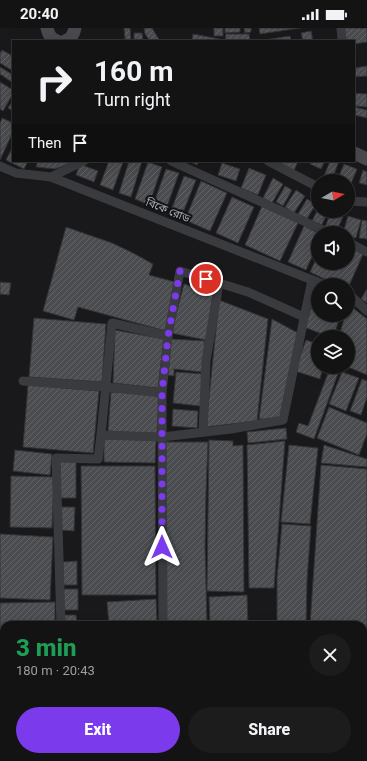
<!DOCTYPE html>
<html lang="en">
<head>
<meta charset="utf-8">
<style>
	:root { --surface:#131314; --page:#1c1c1d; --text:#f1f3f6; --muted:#9d9ea0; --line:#323234; --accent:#7c3aed }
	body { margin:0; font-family:Roboto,"Noto Sans Bengali",sans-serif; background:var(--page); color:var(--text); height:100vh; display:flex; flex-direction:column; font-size:15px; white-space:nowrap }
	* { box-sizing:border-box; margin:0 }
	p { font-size:13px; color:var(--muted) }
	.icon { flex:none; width:22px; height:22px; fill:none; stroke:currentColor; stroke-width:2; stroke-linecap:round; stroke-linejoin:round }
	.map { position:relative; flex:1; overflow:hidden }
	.drawer { position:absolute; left:0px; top:593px; width:367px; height:140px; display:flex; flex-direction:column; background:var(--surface); border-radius:12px 12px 0 0; box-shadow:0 4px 16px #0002,0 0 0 1px var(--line) }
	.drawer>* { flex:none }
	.top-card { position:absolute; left:12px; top:12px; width:343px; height:122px; border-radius:0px; box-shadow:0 4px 16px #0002,0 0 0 1px var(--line); background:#131314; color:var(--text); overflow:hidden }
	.needle { width:26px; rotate:80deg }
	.buttons { position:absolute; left:311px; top:146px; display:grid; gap:8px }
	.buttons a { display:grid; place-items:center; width:44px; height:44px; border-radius:50%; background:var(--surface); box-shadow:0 4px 16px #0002,0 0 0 1px var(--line); font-size:20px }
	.pin { position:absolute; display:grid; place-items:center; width:34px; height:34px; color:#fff; margin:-17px; border:2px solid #fff; border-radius:50%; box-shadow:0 1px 4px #0007 }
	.me { position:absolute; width:44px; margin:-22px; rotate:0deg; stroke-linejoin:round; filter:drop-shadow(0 0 3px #0008) }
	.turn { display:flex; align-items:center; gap:14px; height:84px; padding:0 16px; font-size:18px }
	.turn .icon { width:52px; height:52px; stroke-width:2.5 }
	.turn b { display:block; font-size:28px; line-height:34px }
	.then { display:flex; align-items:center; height:38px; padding:0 16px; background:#0003; gap:8px; font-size:15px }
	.round { display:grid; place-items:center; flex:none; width:42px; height:42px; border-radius:21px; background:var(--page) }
	.head { display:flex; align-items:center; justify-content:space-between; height:68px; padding:0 16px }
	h1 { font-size:24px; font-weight:800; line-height:30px; color:#1e9e55 }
	.cta { display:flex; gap:8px; margin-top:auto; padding:8px 16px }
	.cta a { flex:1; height:46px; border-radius:24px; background:var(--accent); color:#fff; font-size:16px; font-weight:800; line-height:46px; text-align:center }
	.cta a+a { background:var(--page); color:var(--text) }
	.status { display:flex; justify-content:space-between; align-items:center; height:28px; padding:0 20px; background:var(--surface); direction:ltr }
	.status svg { height:11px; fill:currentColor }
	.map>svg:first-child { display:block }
</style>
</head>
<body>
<div class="status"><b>20:40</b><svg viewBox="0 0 49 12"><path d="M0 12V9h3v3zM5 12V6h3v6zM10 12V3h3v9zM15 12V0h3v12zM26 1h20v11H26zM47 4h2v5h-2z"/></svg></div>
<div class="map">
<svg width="367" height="733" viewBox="0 0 367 733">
	<defs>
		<pattern id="water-rules" width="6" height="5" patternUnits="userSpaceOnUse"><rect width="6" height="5" fill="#353d44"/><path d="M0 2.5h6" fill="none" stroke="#50565d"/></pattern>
		<pattern id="building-hatch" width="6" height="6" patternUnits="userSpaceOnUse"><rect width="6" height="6" fill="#4b4c50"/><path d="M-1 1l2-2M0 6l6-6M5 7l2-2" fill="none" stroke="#626367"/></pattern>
	</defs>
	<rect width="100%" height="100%" fill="#19191b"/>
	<path fill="url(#water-rules)" d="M363,633H367V733H0V687H4V729H363Z"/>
	<g fill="url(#building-hatch)" stroke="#333336">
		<path d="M124,0H130L131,12L125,11Z"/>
		<path d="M144,0H152L160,13H150L145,6Z"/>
		<rect x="214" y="0" width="9" height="8"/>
		<path d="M225,0H240V4L225,5Z"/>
		<path d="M244,0H251V4L245,5Z"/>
		<path d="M259,0H300L260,6Z"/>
		<path d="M344,0H367V14L354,16V13H345Z"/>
		<path d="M311,3L313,13H303L301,5Z"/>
		<path d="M134,5H142L143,12L134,13Z"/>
		<path d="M193,6L220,11V13H192Z"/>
		<path d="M226,6H249L250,13H225Z"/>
		<path d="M290,8L291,13H264V12Z"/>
		<path d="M2,22L13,28V43L0,35V25Z"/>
		<path d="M367,38V48L354,49V40Z"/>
		<path d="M0,39L13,47V55L0,46Z"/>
		<path d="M0,54L13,62V66L3,83L0,81Z"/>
		<path d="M354,65L367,66V79L354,78Z"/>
		<path d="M13,72V83L8,80Z"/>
		<path d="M354,79L367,82V90L354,87Z"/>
		<path d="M2,90L13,95V104L0,132V96Z"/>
		<path d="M13,118V133H28L24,141L6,132Z"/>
		<path d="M38,133H76L55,141L36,139Z"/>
		<path d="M109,133H119L123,134L113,162L100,157Z"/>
		<path d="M129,133H142L131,169L119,165Z"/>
		<path d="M189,133H199L197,137Z"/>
		<path d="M283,133H298L294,143L281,138Z"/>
		<path d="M312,133H325L321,141L310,136Z"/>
		<path d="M330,133H339L332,152L324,148Z"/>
		<path d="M148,134L162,139L149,177L135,171Z"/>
		<path d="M222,135L240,141L236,153L218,147Z"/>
		<path d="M80,136L98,143L94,154L76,147Z"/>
		<path d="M344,136L357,141L348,163V153H337Z"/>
		<path d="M249,140L266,147L258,167L241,160Z"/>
		<path d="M166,141L179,145L165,184L152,180Z"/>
		<path d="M363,142L367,144V157L359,155Z"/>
		<path d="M184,148L196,152L180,192L169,188Z"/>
		<path d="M273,150L283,156L272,175L263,170Z"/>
		<path d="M201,153L227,165L210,203L185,192Z"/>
		<path d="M285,158L292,162L283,178L276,174Z"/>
		<path d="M296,162L305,168L294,185L285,179Z"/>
		<path d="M232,169L254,179L238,215L216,205Z"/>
		<path d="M307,171L316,176L307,191L298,186Z"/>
		<path d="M262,178L298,195L280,233L245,217Z"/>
		<path d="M318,181V183H329L321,198L312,193Z"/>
		<path d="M331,184L343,189L336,204L325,199Z"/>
		<path d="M348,188L361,192L356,210L348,208V205H343Z"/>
		<path d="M362,192L367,193V211L359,210Z"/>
		<path d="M304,198L318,205V216L306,242L288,234Z"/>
		<path d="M66,199L112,215L133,225L153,236L149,247L175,254L166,303L78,279L74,292L43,283Z"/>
		<path d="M348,217L364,224L348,260V257H337L310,244L318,227V235H348Z"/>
		<path d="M0,254L11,255L9,267L0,266Z"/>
		<path d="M184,256L213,266L206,312L171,305Z"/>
		<path d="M367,261V275L361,271Z"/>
		<path d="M318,263V287H341L333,309H330L304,299Z"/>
		<path d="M219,272L268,291L257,393L206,399Z"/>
		<path d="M348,276L367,291V347L348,339V309H339L345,287H348Z"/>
		<path d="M34,290L106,296L102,354L29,349Z"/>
		<path d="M272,291L298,305L280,391H259Z"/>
		<path d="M115,302L164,311L158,360L113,355Z"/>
		<path d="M171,311L205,313L202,344L174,341V348L168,347Z"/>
		<path d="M306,312L318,316V339H323L320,351L295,343Z"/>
		<path d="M330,340L339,343L314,411L296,404L299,395L308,398Z"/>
		<path d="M176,344L203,346L200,378L173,375Z"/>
		<path d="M342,344L359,350L346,383L329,376Z"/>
		<path d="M362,351L367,353V369L361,387L350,383Z"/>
		<path d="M28,357L99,363L93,425L23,419Z"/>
		<path d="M111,364L159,367L157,406L108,403Z"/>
		<path d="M329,379L367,395V406L359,427L317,410Z"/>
		<path d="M173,381L198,383L197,400L172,398Z"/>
		<path d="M286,400L287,411L248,415L247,404Z"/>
		<path d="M104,411L156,412L155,435L104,434Z"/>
		<path d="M209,412L233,413V418L243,417L244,564L207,563Z"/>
		<path d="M285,413L274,560H249L247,417Z"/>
		<path d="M164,414H208L206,464L205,519L207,597H164Z"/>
		<path d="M289,417L318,420L310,496L281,494Z"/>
		<path d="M324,417L367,431V439L321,435Z"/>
		<path d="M15,422L52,426L50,447L13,443Z"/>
		<path d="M60,433L76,434V470H60Z"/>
		<path d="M321,437L367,441V601H363V597H310Z"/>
		<path d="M81,438H155L156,567H82Z"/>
		<path d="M11,448L54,449L52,500L10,499Z"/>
		<path d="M61,479H75L74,503L60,502Z"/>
		<path d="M282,496L311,498L307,552L306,597H277V550Z"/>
		<path d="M0,506L53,509L50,572L0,570Z"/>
		<path d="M77,533V557H63V534Z"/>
		<path d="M63,561H78V582H64Z"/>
		<path d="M247,567L248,597H210L209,569Z"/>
		<path d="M156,571L157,597H109L107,574Z"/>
		<path d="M55,574V597H4V653H0V575Z"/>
		<path d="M64,587H76L77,597H64Z"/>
	</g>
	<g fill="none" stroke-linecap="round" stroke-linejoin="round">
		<g stroke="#3a3b3f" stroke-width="9">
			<path d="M341,0L342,13"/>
			<path d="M171,133L330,205"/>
			<path d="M268,133L318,159"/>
			<path d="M0,138L16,145L51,149L325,257"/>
			<path d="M51,149L84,133"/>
			<path d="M348,173L367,174"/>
			<path d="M348,214L367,224"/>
			<path d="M348,266L350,267L367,283"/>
			<path d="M304,289L248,264L180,243L168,308L112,295L101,407L162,409L231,401L283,392L312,252"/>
			<path d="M23,353L106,359L162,365L168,308"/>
			<path d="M162,365L163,597"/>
			<path d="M203,404L206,333L219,255"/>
			<path d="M61,597L56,430L98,431L101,407"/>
		</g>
		<g stroke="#494a4f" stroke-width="13">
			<path d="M47,0C48,6 51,11 57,13"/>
			<path d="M65,13C71,11 74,6 75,0"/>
			<path d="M354,125L367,131"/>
		</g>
	</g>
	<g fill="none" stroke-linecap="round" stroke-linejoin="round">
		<path stroke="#7c3aed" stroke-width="7" stroke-dasharray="0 12.6" d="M162,519V365L168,308L180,243L206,251"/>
	</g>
	<g text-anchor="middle" stroke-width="4" stroke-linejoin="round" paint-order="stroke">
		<g font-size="11" fill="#adb0b9" stroke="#141416">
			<text transform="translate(168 182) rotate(22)" y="4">বিকে রোড</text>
		</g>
	</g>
</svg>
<div class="buttons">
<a><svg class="needle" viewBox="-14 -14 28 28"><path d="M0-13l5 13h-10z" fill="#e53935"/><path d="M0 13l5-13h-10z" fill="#9d9ea0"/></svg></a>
<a><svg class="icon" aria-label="sound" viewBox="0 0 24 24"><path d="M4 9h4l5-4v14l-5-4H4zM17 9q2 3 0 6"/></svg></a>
<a><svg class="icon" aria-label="search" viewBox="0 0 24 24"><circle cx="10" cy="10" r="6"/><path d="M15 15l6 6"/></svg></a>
<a><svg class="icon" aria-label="layers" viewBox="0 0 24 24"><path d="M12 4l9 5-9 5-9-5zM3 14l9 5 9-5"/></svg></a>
</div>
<div class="pin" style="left:206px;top:251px;background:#d93025"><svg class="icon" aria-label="arrive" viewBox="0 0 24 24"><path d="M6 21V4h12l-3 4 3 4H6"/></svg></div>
<svg class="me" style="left:162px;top:519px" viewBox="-20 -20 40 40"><path d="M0-17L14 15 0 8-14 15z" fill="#7c3aed" stroke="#fff" stroke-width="4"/></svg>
<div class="top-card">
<div class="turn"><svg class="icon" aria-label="right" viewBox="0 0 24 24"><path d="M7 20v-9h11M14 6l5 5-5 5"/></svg><div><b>160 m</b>Turn right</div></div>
<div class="then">Then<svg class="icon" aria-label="arrive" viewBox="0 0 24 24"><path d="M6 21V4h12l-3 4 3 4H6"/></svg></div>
</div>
<section class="drawer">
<div class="head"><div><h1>3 min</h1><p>180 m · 20:43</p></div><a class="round"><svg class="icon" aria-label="close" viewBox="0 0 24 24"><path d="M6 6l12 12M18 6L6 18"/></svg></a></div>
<div class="cta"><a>Exit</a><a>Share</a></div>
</section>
</div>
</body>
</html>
